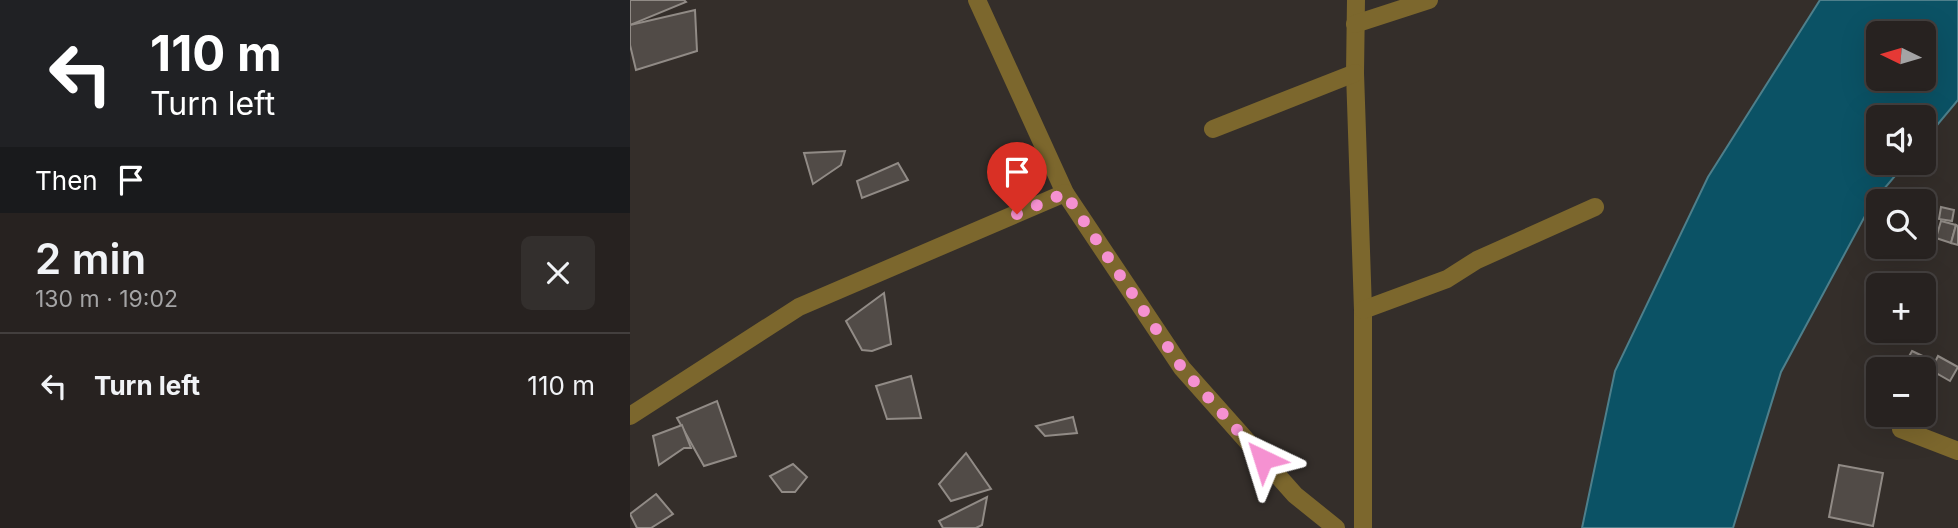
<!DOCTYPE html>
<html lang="en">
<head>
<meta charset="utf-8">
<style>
	:root { --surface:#272220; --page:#332f2d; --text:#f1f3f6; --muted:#a4a4a5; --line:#433f3e }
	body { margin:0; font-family:Inter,sans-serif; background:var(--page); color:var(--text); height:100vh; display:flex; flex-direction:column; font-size:26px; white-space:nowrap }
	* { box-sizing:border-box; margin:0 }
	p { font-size:23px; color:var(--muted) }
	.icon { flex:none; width:38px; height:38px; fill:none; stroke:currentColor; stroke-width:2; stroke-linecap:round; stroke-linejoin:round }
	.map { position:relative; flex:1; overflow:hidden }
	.sheet { display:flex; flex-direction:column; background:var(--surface); width:630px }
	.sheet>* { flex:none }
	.top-card { background:#202124; color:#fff; overflow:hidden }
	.needle { width:46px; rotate:275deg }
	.controls { position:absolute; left:1236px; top:21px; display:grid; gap:14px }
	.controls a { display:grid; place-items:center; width:70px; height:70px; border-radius:10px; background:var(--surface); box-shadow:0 7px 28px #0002,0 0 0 2px var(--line); font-size:35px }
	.pin { position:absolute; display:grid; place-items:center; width:60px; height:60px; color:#fff; margin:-72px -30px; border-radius:50% 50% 50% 0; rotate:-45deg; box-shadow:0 0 7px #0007 }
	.pin .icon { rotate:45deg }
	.me { position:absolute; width:77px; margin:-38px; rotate:319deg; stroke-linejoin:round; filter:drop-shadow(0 0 5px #0008) }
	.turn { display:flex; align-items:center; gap:24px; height:147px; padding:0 35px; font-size:32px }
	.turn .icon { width:91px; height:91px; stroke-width:2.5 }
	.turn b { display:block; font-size:49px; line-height:60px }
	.then { display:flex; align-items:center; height:66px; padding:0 35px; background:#0003; gap:14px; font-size:26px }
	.round { display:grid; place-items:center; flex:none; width:74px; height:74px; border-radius:10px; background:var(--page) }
	.head { display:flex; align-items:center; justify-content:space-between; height:119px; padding:0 35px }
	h1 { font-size:42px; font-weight:600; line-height:52px }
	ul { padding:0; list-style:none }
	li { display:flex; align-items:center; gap:21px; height:105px; padding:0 35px; border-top:2px solid var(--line) }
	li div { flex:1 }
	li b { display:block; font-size:26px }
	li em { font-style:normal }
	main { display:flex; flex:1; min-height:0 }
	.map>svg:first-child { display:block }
</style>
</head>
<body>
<main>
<section class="sheet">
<div class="top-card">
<div class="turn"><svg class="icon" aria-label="left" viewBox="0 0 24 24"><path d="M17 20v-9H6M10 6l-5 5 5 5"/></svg><div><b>110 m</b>Turn left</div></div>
<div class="then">Then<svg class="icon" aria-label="arrive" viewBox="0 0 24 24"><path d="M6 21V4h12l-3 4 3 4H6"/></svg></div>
</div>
<div class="head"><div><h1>2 min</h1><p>130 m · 19:02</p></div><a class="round"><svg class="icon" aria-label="close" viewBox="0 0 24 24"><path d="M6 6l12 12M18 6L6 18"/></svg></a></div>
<ul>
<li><svg class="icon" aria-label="left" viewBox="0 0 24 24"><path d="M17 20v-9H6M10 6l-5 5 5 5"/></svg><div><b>Turn left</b></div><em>110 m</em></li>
</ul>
</section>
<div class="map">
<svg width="1328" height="528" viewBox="0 0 1328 528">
	<rect width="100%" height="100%" fill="#342e2a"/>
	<path fill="#0b5265" stroke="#4e7f8b" stroke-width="2" fill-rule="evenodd" d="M1190,0H1328V100L1293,142V117H1248V163H1276L1242,203L1151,372L1103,528H952L985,371L1078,177ZM1248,33H1293V79H1248Z"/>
	<g fill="#514b47" stroke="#918b86" stroke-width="2">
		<path d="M0,0H54L56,2L0,25Z"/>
		<path d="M65,10L67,51L6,70L0,45V25Z"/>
		<path d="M215,151L211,165L183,184L174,153Z"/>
		<path d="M268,163L278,180L232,198L227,181Z"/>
		<path d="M1311,207L1324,210L1322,221L1309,219Z"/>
		<path d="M1311,221L1326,225L1321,243L1306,238Z"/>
		<path d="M1326,225L1328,226V245L1321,243Z"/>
		<path d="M1262,247H1287L1285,253Z"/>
		<path d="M254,293L261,344L242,351L232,350L216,321Z"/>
		<path d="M1282,351L1297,358L1291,369H1272Z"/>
		<path d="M1308,356L1328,367L1320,381L1301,370Z"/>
		<path d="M281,376L291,418L257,419L246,386Z"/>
		<path d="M87,401L106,456L74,466L47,418Z"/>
		<path d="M1293,406L1303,408L1300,422L1276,416L1293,415Z"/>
		<path d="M443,417L447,433L415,436L406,426Z"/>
		<path d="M52,425L61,448H54L29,465L23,436Z"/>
		<path d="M336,453L361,489L321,501L309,484Z"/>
		<path d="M163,464L177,477L165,492H152L140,476Z"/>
		<path d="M1209,465L1253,473L1243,526L1199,517Z"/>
		<path d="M26,494L43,514L21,528H7L0,514Z"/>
		<path d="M357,497L352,525L346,528H313L309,521Z"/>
	</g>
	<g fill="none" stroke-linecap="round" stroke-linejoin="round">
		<g stroke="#7c672d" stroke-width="18">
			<path d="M347,0L435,193L552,368L665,495L706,528"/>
			<path d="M726,0L725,73L733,310V528"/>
			<path d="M725,24L799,0"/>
			<path d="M583,129L725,73"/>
			<path d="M733,310L817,279L847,260L965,207"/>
			<path d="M0,416L169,307L435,193"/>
			<path d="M1271,429L1328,451"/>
		</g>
	</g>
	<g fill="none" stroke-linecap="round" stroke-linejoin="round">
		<path stroke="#f591d1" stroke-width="12" stroke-dasharray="0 21.6" d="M387,214L435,193L552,368L633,459"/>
	</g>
</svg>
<div class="controls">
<a><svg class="needle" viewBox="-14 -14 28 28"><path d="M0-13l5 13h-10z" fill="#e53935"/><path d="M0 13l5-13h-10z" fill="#a4a4a5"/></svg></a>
<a><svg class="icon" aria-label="sound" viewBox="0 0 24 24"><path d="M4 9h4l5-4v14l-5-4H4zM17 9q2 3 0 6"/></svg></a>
<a><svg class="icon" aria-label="search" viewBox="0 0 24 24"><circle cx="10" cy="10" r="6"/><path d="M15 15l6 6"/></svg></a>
<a>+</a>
<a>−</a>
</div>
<div class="pin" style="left:387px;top:214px;background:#d93025"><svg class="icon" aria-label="arrive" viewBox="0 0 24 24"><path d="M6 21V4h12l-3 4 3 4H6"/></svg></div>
<svg class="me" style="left:633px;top:459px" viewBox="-20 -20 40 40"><path d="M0-17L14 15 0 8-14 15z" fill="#f591d1" stroke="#fff" stroke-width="4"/></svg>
</div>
</main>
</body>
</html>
